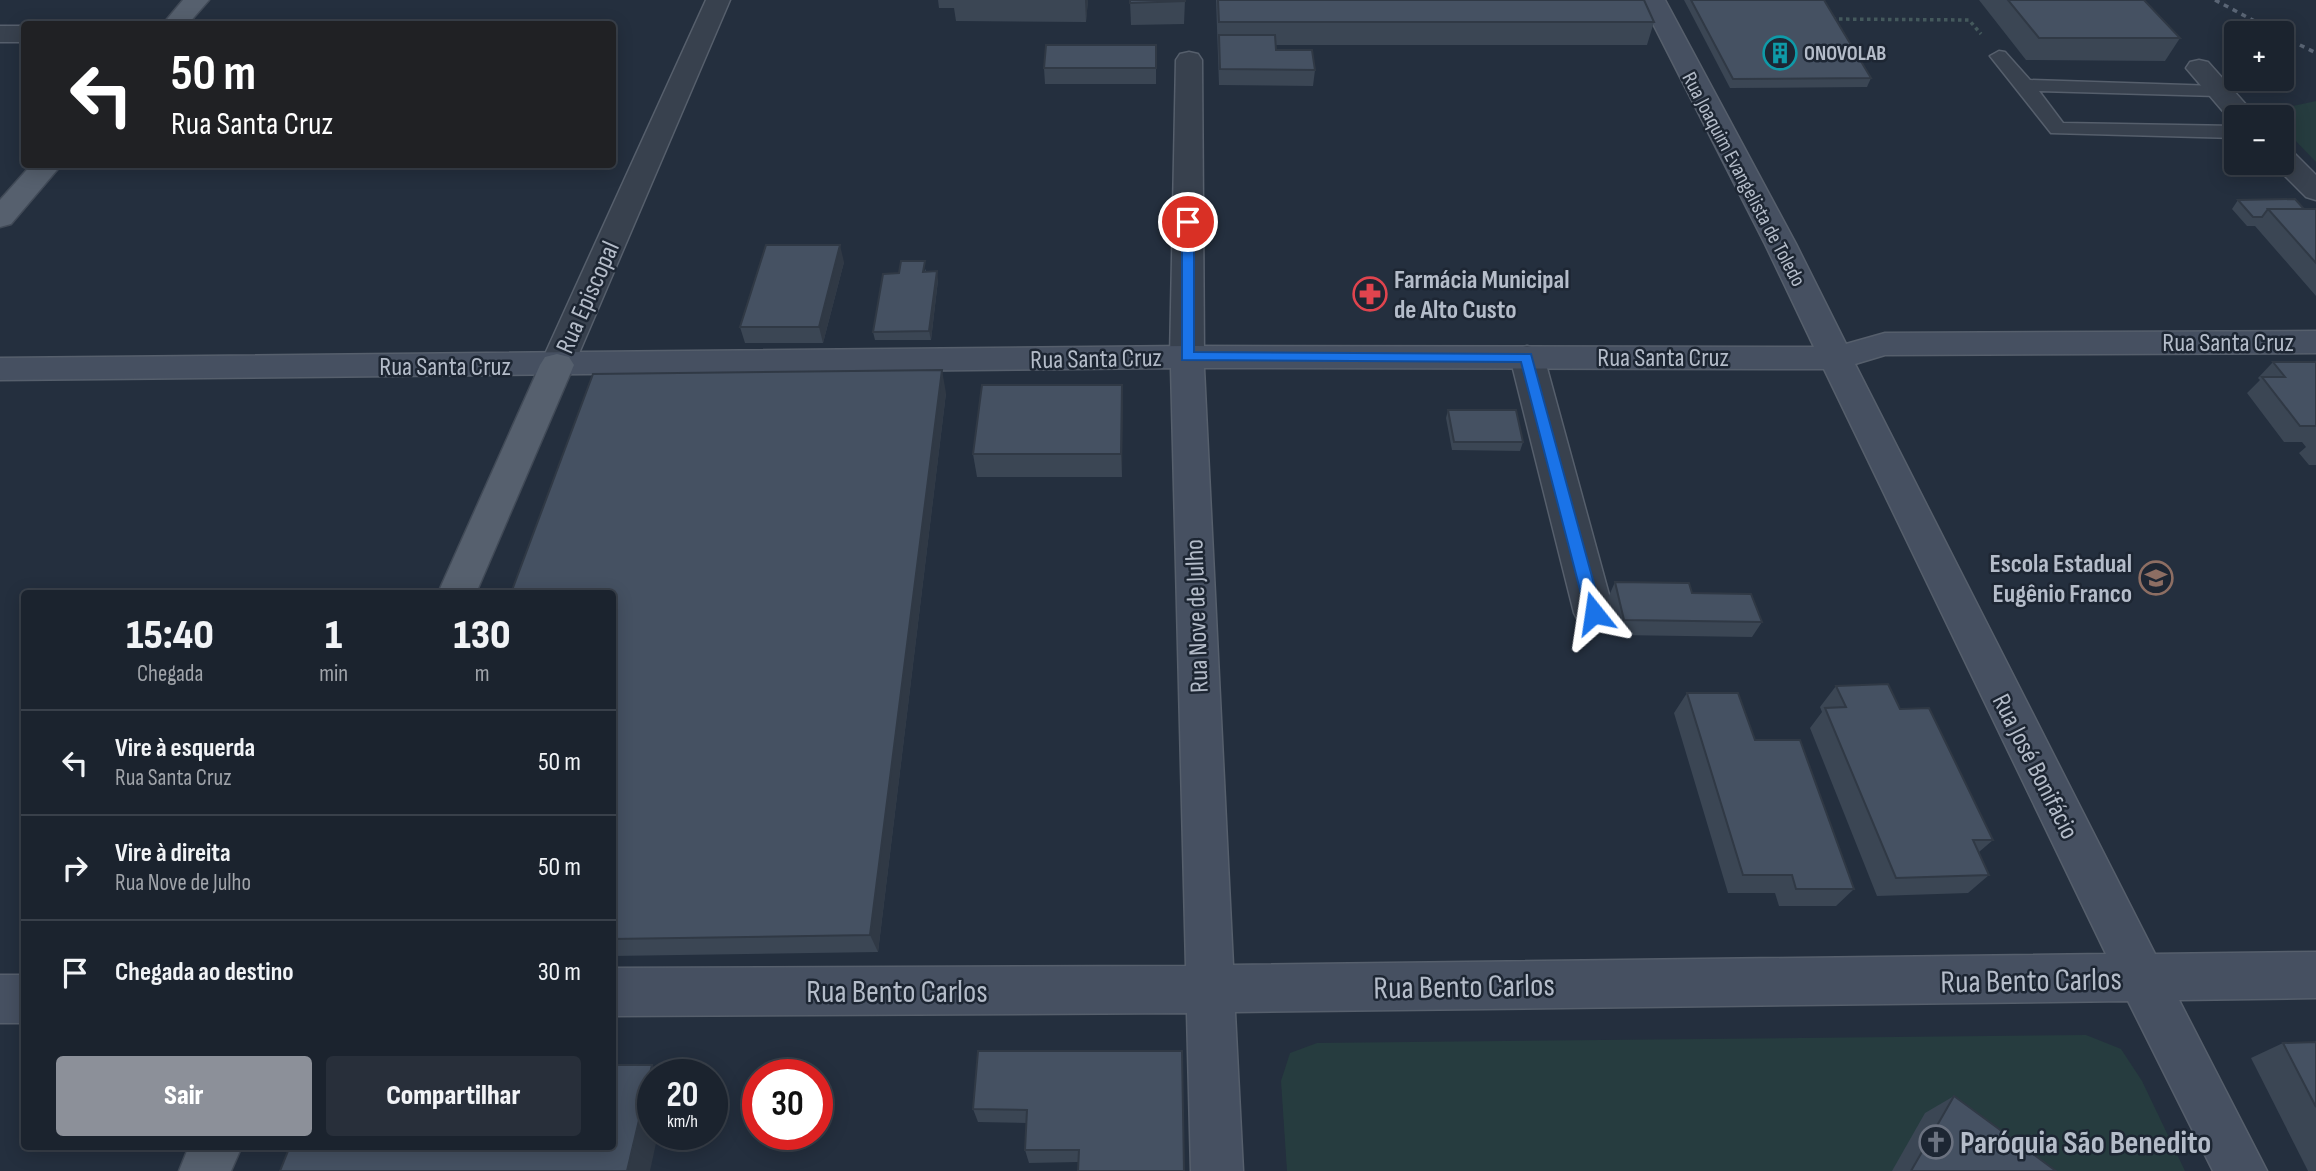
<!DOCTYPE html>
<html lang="pt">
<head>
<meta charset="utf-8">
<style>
	:root { --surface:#1b232e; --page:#282f3a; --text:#f1f3f6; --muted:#a0a4aa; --line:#39404a; --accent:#8c9099 }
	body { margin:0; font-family:"Sofia Sans Condensed",sans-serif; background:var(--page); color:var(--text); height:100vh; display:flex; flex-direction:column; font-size:26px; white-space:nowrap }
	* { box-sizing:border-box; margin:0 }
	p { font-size:23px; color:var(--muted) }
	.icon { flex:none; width:38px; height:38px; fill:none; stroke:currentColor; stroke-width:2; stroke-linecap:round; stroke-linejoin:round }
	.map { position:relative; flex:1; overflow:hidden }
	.drawer { position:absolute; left:21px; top:590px; width:595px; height:560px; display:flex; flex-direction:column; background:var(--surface); border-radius:7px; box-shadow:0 4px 18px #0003,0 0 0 2px var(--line) }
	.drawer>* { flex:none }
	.top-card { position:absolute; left:21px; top:21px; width:595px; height:147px; border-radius:7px; box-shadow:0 4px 18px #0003,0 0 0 2px var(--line); background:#202124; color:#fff; overflow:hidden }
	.tools { position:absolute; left:2224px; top:21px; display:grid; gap:14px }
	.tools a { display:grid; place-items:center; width:70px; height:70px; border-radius:7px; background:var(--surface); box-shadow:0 4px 18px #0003,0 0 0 2px var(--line); font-size:35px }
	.speed { position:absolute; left:637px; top:1059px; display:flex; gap:14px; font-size:35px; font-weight:700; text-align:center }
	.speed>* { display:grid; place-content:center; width:91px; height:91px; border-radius:50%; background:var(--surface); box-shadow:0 4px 18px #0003,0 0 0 2px var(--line); line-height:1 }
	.speed small { font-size:18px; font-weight:400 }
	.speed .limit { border:10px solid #d22; background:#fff; color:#111 }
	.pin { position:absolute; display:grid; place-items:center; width:60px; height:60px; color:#fff; margin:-30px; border:4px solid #fff; border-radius:50%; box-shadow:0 2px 7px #0007 }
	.me { position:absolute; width:77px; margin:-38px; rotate:345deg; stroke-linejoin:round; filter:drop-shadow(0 0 5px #0008) }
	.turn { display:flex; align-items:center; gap:24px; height:147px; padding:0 35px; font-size:32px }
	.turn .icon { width:91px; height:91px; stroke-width:2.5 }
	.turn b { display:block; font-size:49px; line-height:60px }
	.eta { display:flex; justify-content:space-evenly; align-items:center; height:119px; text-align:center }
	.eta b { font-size:42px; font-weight:800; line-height:49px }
	.primary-button { display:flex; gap:14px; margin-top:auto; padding:14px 35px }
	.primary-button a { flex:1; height:80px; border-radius:7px; background:var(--accent); color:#fff; font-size:28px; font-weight:800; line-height:80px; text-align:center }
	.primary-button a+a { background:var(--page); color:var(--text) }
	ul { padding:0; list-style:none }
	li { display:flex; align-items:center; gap:21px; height:105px; padding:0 35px; border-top:2px solid var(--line) }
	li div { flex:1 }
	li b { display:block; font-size:26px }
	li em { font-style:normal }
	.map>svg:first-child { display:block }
</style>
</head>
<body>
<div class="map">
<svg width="2316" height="1171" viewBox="0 0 2316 1171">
	<rect width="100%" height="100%" fill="#242f3e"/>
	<g fill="#263c3f">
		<path d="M2316,101V162L2291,136L2279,109Z"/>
		<path d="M2086,1035L2121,1049L2142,1081L2185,1171H1287L1281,1081L1290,1053L1317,1043Z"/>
	</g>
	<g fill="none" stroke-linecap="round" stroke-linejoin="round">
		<defs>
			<path id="service" d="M1999,51L2005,52L2030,80L2217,86L2226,91L2217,96L2039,91L2063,123L2236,126V138L2051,133L1990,56Z"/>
			<g id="minor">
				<rect x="0" y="26" width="24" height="16"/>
				<path d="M1189,52L1198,54L1202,60L1204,357L1199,365L1187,368L1175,365L1170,357L1176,60L1180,54Z"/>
				<path d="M1527,346L1539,349L1544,357L1614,613L1608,624L1594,629L1580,624L1574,613L1510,357L1515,349Z"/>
			</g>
			<g id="tertiary">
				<path d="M706,0H730L574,365L569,373L557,376L545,373L540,365Z"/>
				<path d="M2199,60L2208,62L2257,117H2236V124L2233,123L2186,68L2190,62Z"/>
				<path d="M2282,148L2292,151L2316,175V200L2306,197L2272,163H2282Z"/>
			</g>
			<g id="secondary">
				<path d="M1641,0H1665L1796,244L1846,344L1885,333L2316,331V353L1885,355L1855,364L2155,954L2316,952V998L2179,1000L2267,1171H2213L2128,1001L1235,1012L1243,1171H1191L1187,1013L612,1016V968L1186,966L1171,368L0,380V358L1187,346L1814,347L1765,244ZM1204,368L1824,369L2106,954L1233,965Z"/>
				<rect x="0" y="975" width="24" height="48"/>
			</g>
			<g id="primary">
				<path d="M183,0H209L188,24H163Z"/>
				<path d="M32,164H62L11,224L0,227V200Z"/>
				<path d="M557,354L569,357L574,365L476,593H438L540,365L545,357Z"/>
				<path d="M189,1146H242L231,1171H179Z"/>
			</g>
		</defs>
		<use href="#service" stroke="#565f6c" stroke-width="3"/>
		<use href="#minor" stroke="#565f6c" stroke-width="3"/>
		<use href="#tertiary" stroke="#565f6c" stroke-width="3"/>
		<use href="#secondary" stroke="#565f6c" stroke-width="3"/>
		<use href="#primary" stroke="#414a57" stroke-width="3"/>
		<path stroke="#44595c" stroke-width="3.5" stroke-dasharray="3.5 3.5" stroke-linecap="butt" d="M1832,19L1969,20L1981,34"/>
		<use href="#service" fill="#38414e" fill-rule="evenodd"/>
		<use href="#minor" fill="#38414e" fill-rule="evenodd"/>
		<use href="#tertiary" fill="#38414e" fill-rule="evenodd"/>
		<use href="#secondary" fill="#465061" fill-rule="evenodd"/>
		<use href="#primary" fill="#56606e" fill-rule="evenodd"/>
		<g stroke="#5a6575" stroke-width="3.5" stroke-dasharray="5 5" stroke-linecap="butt">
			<path d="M2215,0L2277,33"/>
			<path d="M2282,36L2316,53"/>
		</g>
	</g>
	<g fill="#3b4654">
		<path d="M938,0H1088L1086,22L956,21L954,8H939Z"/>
		<path d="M1130,0H1185L1184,24L1131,25Z"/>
		<path d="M1216,0H1644L1654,22L1647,45H1276V50L1315,70L1313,86L1219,85Z"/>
		<path d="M1684,0H1824L1871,78L1867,87L1730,88Z"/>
		<path d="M1979,0H2144L2180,38L2165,61L2026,60Z"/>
		<path d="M1156,45V84H1045L1044,68Z"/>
		<path d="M2238,200L2304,209H2316V296L2255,226H2247L2232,209Z"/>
		<path d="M844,262L823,343H745L740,327Z"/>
		<path d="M926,269V272L938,280L931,340H875L873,332Z"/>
		<path d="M2273,362H2316V465H2309L2299,453L2306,447L2302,442H2284L2247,393L2260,380L2258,378Z"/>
		<path d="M1122,385V477H977L973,454Z"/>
		<path d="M946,393L878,952L612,956V593Z"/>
		<path d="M1448,410L1523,442L1520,451L1452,450L1446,418Z"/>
		<path d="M1615,582L1692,593L1762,622L1752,637L1617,635L1608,598Z"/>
		<path d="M1836,686L1900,709L1993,840L1979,852L1989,875L1968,893L1877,896L1810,728L1822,712L1820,707Z"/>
		<path d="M1687,693L1755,740L1854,889L1836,906H1779L1775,893H1728L1674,713Z"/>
		<path d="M2316,1042V1171H2308L2251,1058L2283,1043Z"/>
		<path d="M1182,1051L1078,1162L1029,1163L1025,1150L1027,1123L978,1122L973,1109Z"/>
		<path d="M1954,1096L2056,1171H1892L1925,1113Z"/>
	</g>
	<g fill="#303945">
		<path d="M1085,0H1088L1086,22Z"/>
		<path d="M840,245L844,262L823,343L819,327Z"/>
		<path d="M937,271L938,280L931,340L929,331Z"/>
		<path d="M942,370L946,393L878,952L870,935Z"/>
		<path d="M1122,385L1123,408L1122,477L1121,454Z"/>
		<path d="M652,1065L661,1074H653V1134H658L650,1171H627Z"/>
	</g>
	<g fill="#455162" stroke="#303945" stroke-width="2">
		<path d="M1130,0H1185V1L1130,3Z"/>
		<path d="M1218,0H1644L1654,22H1219Z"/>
		<path d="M1691,0H1824L1871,78L1733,79Z"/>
		<path d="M2008,0H2144L2180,38H2039Z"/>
		<path d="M1219,35H1275L1276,50H1312L1315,70L1220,69Z"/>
		<path d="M1046,45H1156V68H1044Z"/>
		<path d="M2295,199L2304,209H2268L2262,217H2253L2238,200Z"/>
		<path d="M2268,209H2316V263Z"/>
		<path d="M766,245H840L819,327H740Z"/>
		<path d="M901,261H925L923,272L937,271L929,331L873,332L883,274L899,273Z"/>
		<path d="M2273,362H2316V426H2300L2262,377H2285Z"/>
		<path d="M942,370L870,935L612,939V593H511L593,374Z"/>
		<path d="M982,385H1122L1121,454H973Z"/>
		<path d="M1448,410H1516L1523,442H1454Z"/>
		<path d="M1615,582L1689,583L1692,593L1751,594L1762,622L1624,620Z"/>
		<path d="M1888,684L1900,709L1929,708L1993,840H1973L1989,875L1896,878L1825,708L1846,707L1836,686Z"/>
		<path d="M1687,693H1738L1755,740H1800L1854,889H1796L1792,875H1743Z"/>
		<path d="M2316,1042V1107L2283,1043Z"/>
		<path d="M978,1051H1182L1184,1171H1078L1079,1150H1025L1027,1110L973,1109Z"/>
		<path d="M612,1065H652L627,1171H280L290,1146H612Z"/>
		<path d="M1954,1096L2056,1171H1911Z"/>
	</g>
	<path fill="#1a73e8" stroke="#114b97" stroke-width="2" d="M1188,218L1194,222V352L1531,354L1602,613L1600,617H1589L1586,613L1521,362L1182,360V222Z"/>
	<defs>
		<symbol id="building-ring" viewBox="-11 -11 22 22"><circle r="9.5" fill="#1d2633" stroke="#0f9aa8" stroke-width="1.5"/><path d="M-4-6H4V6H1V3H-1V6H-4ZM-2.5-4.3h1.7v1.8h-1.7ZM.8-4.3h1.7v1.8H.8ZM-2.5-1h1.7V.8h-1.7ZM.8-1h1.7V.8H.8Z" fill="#0f9aa8"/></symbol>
		<symbol id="pharmacy-ring" viewBox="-11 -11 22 22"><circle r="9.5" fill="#1d2633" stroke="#e0444e" stroke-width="1.5"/><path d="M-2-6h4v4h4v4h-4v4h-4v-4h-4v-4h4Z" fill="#e0444e"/></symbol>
		<symbol id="school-ring" viewBox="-11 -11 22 22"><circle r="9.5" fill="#1d2633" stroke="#8d6e63" stroke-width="1.5"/><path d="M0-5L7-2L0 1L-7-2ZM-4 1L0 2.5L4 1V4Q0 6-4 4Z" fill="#8d6e63"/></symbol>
		<symbol id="church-ring" viewBox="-11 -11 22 22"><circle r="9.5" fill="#1d2633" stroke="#6b7280" stroke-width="1.5"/><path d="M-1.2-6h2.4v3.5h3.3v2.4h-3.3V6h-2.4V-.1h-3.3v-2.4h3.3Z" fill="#6b7280"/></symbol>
	</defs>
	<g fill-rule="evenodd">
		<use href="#building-ring" x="1761" y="34" width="38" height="38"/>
		<use href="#pharmacy-ring" x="1351" y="275" width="38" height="38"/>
		<use href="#school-ring" x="2137" y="559" width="38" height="38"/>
		<use href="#church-ring" x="1917" y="1123" width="38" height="38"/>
	</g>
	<g text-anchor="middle" stroke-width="5" stroke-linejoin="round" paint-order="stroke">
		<g font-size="21" font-weight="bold" fill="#b4bcc9" stroke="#1d2633" text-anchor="start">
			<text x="1804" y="60">ONOVOLAB</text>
		</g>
		<g font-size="21" fill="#b4bcc9" stroke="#1d2633">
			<text transform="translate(1744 179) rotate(62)" y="7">Rua Joaquim Evangelista de Toledo</text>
		</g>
		<g font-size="26" font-weight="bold" fill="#b4bcc9" stroke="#1d2633" text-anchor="start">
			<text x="1394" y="288">Farmácia Municipal<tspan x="1394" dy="30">de Alto Custo</tspan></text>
			<text x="2132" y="572" text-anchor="end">Escola Estadual<tspan x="2132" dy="30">Eugênio Franco</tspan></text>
		</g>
		<g font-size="26" fill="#b4bcc9" stroke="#1d2633">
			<text transform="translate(587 297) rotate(-66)" y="9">Rua Episcopal</text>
			<text x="2228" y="351">Rua Santa Cruz</text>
			<text x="1663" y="366">Rua Santa Cruz</text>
			<text transform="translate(1096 358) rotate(-1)" y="9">Rua Santa Cruz</text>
			<text x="445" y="375">Rua Santa Cruz</text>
			<text transform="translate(1196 616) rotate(-92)" y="9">Rua Nove de Julho</text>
			<text transform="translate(2036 766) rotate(63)" y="9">Rua José Bonifácio</text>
		</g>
		<g font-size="32" fill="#b4bcc9" stroke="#1d2633">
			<text transform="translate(2031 980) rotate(-1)" y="11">Rua Bento Carlos</text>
			<text transform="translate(1464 986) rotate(-1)" y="11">Rua Bento Carlos</text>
			<text x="897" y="1002">Rua Bento Carlos</text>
		</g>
		<g font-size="32" font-weight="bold" fill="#b4bcc9" stroke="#1d2633" text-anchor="start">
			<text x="1960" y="1153">Paróquia São Benedito</text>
		</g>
	</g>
</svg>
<div class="tools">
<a>+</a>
<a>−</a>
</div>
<div class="speed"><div>20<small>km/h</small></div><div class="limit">30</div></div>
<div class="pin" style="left:1188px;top:222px;background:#d93025"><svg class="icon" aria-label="arrive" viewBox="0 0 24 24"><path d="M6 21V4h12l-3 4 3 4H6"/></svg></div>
<svg class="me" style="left:1594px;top:613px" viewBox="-20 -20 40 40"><path d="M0-17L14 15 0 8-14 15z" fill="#1a73e8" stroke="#fff" stroke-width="4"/></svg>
<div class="top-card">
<div class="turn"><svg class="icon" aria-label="left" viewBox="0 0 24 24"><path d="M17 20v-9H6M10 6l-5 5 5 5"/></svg><div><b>50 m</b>Rua Santa Cruz</div></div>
</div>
<section class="drawer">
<div class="eta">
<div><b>15:40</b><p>Chegada</p></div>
<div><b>1</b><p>min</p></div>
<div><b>130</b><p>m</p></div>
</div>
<ul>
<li><svg class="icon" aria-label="left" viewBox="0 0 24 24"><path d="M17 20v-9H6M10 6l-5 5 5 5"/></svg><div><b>Vire à esquerda</b><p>Rua Santa Cruz</p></div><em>50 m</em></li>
<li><svg class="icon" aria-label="right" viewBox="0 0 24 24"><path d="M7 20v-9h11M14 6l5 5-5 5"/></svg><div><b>Vire à direita</b><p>Rua Nove de Julho</p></div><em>50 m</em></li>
<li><svg class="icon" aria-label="arrive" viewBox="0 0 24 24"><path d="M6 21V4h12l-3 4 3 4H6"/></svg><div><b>Chegada ao destino</b></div><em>30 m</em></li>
</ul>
<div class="primary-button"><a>Sair</a><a>Compartilhar</a></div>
</section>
</div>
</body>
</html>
